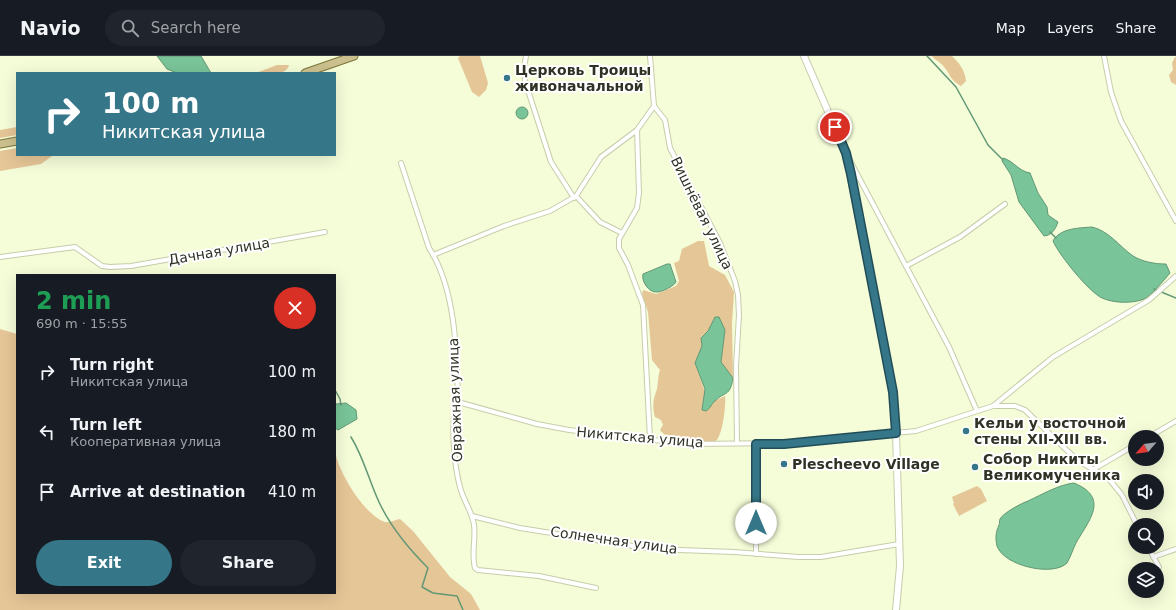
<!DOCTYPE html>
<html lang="en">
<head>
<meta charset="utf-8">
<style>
	:root { --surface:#171b24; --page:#20242c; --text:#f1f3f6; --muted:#9ea1a6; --line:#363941; --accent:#357788 }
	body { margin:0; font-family:"DejaVu Sans",sans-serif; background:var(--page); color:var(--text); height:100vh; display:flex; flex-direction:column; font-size:15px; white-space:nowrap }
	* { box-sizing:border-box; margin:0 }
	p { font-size:13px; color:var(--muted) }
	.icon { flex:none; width:22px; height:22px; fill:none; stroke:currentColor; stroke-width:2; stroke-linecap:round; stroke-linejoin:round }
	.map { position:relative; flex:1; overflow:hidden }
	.panel { position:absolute; left:16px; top:218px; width:320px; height:320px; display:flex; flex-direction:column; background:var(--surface); border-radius:0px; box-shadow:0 4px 16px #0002 }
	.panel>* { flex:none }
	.top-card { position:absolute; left:16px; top:16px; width:320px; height:84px; border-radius:0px; box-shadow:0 4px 16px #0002; background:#357788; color:#fff; overflow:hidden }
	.needle { width:26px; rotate:242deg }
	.controls { position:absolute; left:1128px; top:374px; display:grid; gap:8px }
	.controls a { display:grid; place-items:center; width:36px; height:36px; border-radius:50%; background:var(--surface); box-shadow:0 4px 16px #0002; font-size:20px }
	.pin { position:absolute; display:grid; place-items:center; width:34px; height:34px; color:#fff; margin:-17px; border:2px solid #fff; border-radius:50%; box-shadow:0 1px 4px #0007 }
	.me { position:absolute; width:44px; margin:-22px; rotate:0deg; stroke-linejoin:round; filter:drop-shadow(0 0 3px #0008) }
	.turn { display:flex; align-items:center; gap:14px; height:84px; padding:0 20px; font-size:18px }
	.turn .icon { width:52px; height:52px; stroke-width:2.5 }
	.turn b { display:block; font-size:28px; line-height:34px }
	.round { display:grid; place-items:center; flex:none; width:42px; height:42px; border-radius:21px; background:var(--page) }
	.summary { display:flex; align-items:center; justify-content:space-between; height:68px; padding:0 20px }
	h1 { font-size:24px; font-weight:600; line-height:30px; color:#1e9e55 }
	.action { display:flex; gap:8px; margin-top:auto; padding:8px 20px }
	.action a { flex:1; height:46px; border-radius:24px; background:var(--accent); color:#fff; font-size:16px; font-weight:600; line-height:46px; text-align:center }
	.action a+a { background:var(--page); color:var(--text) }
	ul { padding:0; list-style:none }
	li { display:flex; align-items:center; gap:12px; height:60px; padding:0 20px }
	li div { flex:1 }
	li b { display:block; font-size:15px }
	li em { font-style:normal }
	header { display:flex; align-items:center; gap:24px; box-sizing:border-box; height:56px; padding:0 20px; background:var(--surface); border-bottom:1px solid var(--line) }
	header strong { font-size:19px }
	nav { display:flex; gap:22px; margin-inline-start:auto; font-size:14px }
	.search { width:280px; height:36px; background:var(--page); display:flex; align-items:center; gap:10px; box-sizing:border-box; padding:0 14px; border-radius:22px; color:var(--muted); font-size:15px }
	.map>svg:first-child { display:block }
</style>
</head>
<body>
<header>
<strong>Navio</strong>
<div class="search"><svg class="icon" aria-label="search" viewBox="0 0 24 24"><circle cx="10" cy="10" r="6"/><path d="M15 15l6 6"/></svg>Search here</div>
<nav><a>Map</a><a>Layers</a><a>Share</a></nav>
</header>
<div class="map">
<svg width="1176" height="554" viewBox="0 0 1176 554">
	<rect width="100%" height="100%" fill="#f4fcd8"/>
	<g fill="#e5c697">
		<path d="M460,0H480L488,27L486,34L479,41L472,36L458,2Z"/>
		<path d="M932,0H952C959,7 965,14 966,25L961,30C948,22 952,20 944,11C941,6 936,5 932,0Z"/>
		<path d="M1175,1H1176V29L1171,26L1169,19L1173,14L1172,7Z"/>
		<path d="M277,9H289C286,21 266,17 256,17Z"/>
		<path d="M17,71V79L0,82V74Z"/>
		<path d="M17,92V99H57L52,100L41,108L0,115V95Z"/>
		<path d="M698,185H704L709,210L725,219L734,236L732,267L733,322L721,306L725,274L708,275L701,281L702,290L695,307L705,336L714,345L725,340C726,349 723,380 715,386C697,385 672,389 660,374L663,369L661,364L655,361C652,350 653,344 657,333C658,328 658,320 660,314L652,304L648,256L642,238L643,234L656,238L676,230L679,225L674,207L679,205L682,193Z"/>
		<path d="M0,273L17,278V537H335V394C337,414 364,459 385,466C389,467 395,464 400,463L413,475L450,521L471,538L480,554H0Z"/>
		<path d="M977,430L981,433L987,445L959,460L953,448L954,447L952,441Z"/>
	</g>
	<g fill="#79c498" stroke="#639875">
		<path d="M157,0H201L211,17H177L167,13Z"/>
		<circle cx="522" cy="57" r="6"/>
		<path d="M1003,102C1014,105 1018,115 1030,117L1038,137L1047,151L1048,159L1058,166C1055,174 1052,179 1044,180L1019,146L1011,119L1002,105Z"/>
		<path d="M1092,171C1109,175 1119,190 1133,200C1143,206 1155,208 1166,208L1170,217C1165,223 1151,240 1144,243C1132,248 1113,247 1102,242C1089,236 1059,199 1053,185C1060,172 1079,172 1092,171Z"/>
		<path d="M667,208H670L676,226C674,230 662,236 657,236C649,237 641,225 643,218Z"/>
		<path d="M715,261H719L725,274L721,306L733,322C730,341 725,335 715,345C711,348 711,352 706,355L702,354L705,333L695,307L702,290L701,282L708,275Z"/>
		<path d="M346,347L356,354L357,363L338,374L335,372V351L336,348Z"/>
		<path d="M1074,427C1110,442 1089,464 1076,487C1073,493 1071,500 1067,507C1053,521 1004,510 997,490C995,481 996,476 999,469C1000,467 999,465 1000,463C1003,457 1022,447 1028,445C1043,438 1058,429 1074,427Z"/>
	</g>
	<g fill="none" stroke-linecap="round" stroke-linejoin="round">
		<g stroke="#639875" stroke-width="1.5">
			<path d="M927,0L956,31L988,89L1003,104"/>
			<path d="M1050,176L1056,182"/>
			<path d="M1154,233L1176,242"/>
			<path d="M335,334L340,343L341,349"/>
			<path d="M351,381C364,402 369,425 379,446C391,472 408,492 428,512L422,531L433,537L457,540L463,554"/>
		</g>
		<defs>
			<g id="street">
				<path d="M526,0L524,12L525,25L551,106L574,142"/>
				<path d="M1104,0L1111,36L1121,65L1176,165"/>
				<path d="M654,50L665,64L670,92L720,187L735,225L738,239L739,259L736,310L737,387"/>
				<path d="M637,74L639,137L637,152L619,183V192L628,209L643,249L650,383"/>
				<path d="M848,101L949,291L977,355"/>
				<path d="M401,107L429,192C456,233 457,298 458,346C449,362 455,413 460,431C463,444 472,455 474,469C476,483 471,498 475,512L478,514L539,520L596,532"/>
				<path d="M576,140L600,166L622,177"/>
				<path d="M433,199L504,170L550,155L576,140L601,101L637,74L654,50L650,0"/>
				<path d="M0,201L75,191L102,210L110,211L131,210L325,176"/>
				<path d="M906,210L960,181L1005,148"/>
				<path d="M458,346L537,368L569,374L688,388L784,387L916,375L993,350L1053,301L1149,244L1176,220"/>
				<path d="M995,350H1015L1025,354L1077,404L1108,422L1122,439L1137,469"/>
				<path d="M1149,381L1176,365"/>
				<path d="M1094,413L1135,389"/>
				<path d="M472,460L520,472L652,493L734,496L799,501H821L899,488"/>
				<path d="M1148,491L1159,511"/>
				<path d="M756,498V388"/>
				<path d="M1153,501L1176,493"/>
			</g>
			<path id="secondary" d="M804,0L846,97L893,336L896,377L900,510L896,554"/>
			<g id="primary">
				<path d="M305,17L354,0"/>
				<path d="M0,88L17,85"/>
			</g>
		</defs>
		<use href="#street" stroke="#c6cdaa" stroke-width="6"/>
		<use href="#secondary" stroke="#c6cdaa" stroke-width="8"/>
		<use href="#primary" stroke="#7e7338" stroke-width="9"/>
		<use href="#street" stroke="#fff" stroke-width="4"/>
		<use href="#secondary" stroke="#fff" stroke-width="6"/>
		<use href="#primary" stroke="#cbc08e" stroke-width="7"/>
	</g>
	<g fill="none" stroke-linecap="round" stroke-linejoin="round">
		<defs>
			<path id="route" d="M756,467V388H784L896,377L893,336L851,118L846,97L835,71"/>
		</defs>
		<use href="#route" stroke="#224d58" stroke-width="10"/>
		<use href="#route" stroke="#357788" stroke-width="7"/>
	</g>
	<g fill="#357788" stroke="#fff" stroke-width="1.5">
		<circle cx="507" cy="22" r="4"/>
		<circle cx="966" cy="375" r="4"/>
		<circle cx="784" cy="408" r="4"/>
		<circle cx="975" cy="411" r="4"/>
	</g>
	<g text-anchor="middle" stroke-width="4" stroke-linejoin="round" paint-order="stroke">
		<g font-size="14" font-weight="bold" fill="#2f3224" stroke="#fff" text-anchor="start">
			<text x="515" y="19">Церковь Троицы<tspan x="515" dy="16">живоначальной</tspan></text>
			<text x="974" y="372">Кельи у восточной<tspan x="974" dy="16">стены XII-XIII вв.</tspan></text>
			<text x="983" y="408">Собор Никиты<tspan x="983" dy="16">Великомученика</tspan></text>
			<text x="792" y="413">Plescheevo Village</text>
		</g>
		<g font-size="14" fill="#2f3224" stroke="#fff">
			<text transform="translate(702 157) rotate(64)" y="5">Вишнёвая улица</text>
			<text transform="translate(219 195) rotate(-10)" y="5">Дачная улица</text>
			<text transform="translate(455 344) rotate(-92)" y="5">Овражная улица</text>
			<text transform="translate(640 381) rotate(5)" y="5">Никитская улица</text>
			<text transform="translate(614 484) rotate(8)" y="5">Солнечная улица</text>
		</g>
	</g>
</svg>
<div class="controls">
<a><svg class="needle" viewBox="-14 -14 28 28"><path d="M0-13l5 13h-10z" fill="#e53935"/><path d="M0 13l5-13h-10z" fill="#9ea1a6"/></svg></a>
<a><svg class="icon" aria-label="sound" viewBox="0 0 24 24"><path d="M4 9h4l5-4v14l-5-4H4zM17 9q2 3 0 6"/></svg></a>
<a><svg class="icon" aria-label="search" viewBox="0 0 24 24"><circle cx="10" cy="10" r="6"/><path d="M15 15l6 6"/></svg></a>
<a><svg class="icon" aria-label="layers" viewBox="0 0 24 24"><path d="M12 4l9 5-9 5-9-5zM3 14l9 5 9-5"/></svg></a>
</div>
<div class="pin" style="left:835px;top:71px;background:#d93025"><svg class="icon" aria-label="arrive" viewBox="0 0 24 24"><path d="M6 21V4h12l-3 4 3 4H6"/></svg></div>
<svg class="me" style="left:756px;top:467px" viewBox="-20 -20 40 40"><circle r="19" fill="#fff"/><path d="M0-13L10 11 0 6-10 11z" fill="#357788"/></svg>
<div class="top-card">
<div class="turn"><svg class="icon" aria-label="right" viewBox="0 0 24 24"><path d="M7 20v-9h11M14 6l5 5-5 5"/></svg><div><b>100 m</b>Никитская улица</div></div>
</div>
<section class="panel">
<div class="summary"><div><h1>2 min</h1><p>690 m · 15:55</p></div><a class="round" style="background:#d93025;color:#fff"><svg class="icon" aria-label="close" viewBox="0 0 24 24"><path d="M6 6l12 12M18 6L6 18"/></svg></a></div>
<ul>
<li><svg class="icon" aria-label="right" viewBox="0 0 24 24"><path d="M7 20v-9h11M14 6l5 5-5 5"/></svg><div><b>Turn right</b><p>Никитская улица</p></div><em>100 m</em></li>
<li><svg class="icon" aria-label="left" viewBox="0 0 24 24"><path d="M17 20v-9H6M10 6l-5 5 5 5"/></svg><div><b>Turn left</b><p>Кооперативная улица</p></div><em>180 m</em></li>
<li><svg class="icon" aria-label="arrive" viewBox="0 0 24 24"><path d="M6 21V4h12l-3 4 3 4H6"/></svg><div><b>Arrive at destination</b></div><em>410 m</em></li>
</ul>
<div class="action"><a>Exit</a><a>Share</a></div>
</section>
</div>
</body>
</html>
